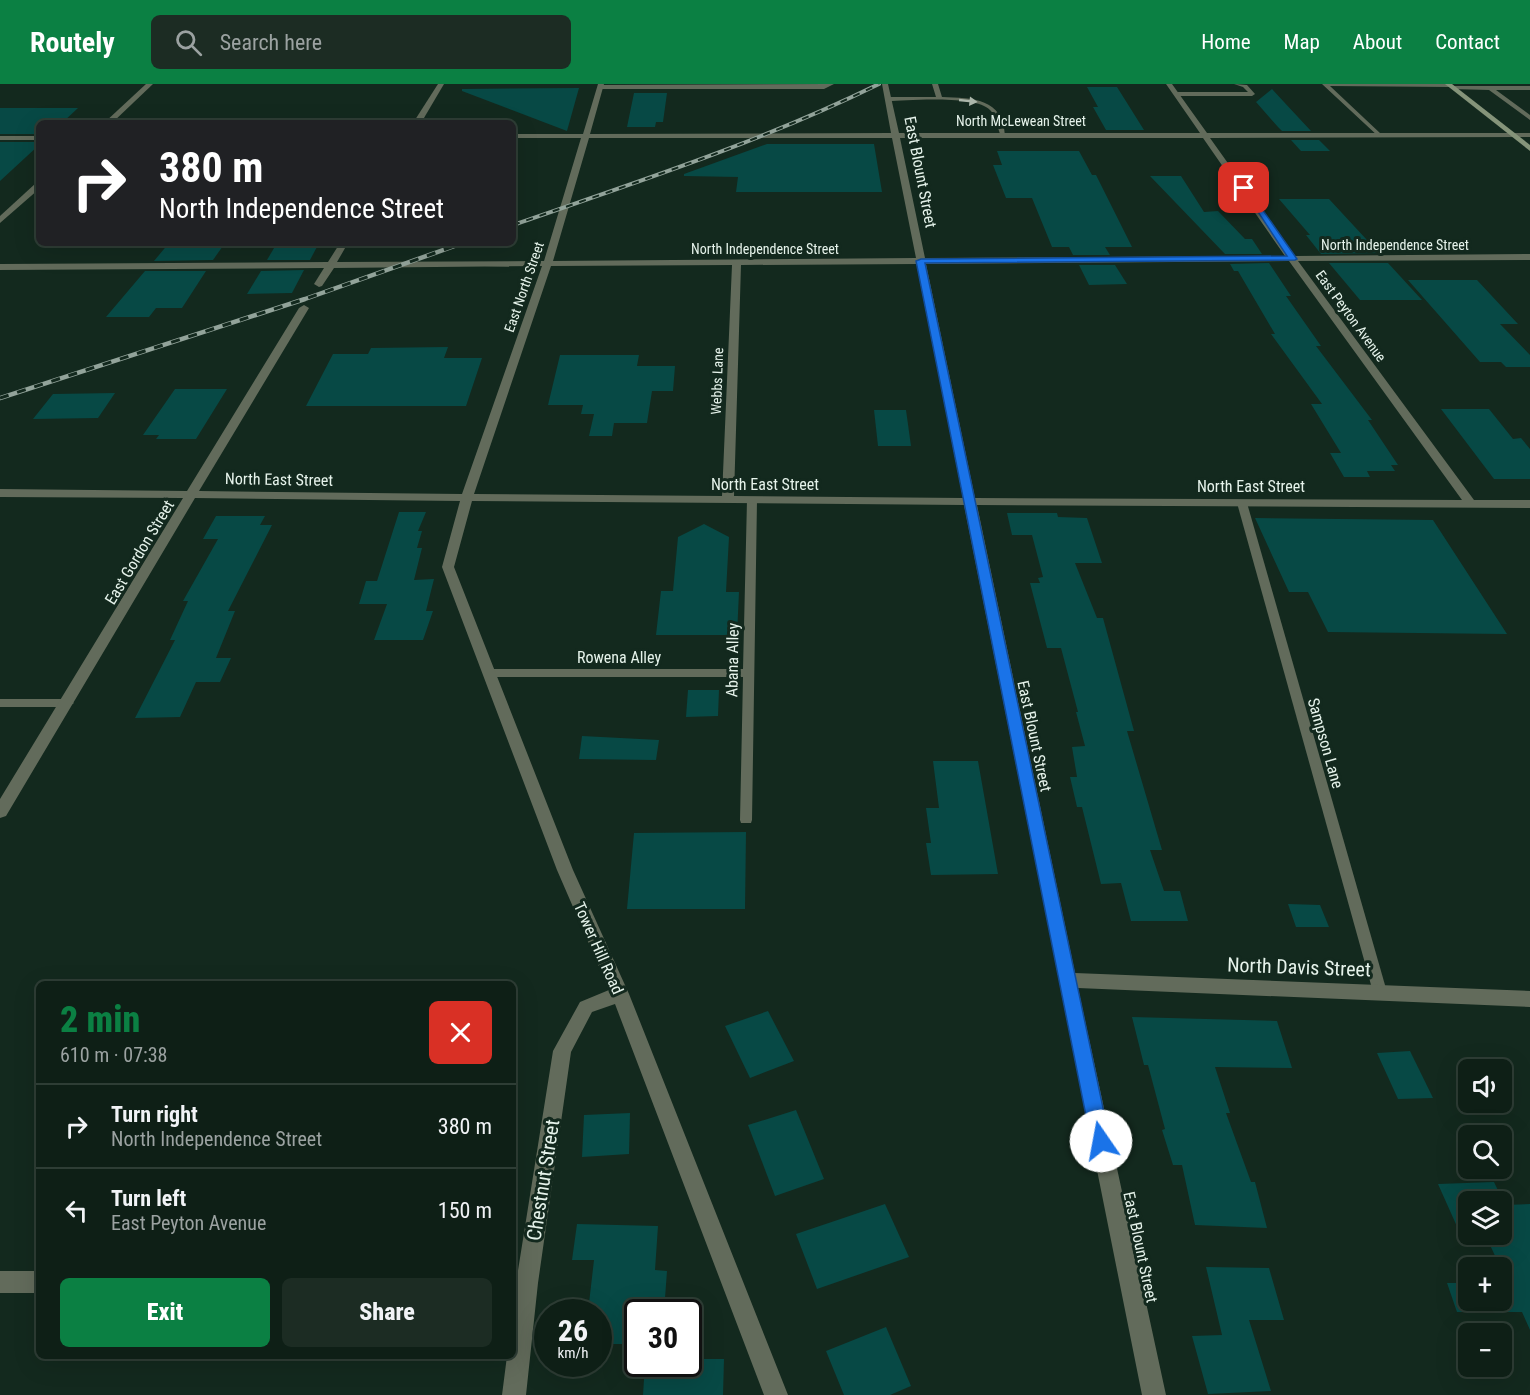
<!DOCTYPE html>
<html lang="en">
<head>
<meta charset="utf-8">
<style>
	:root { --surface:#0e1f16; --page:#1c2c23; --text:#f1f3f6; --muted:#9ba2a1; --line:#2e3d35; --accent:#0b8043 }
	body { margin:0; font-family:"Roboto Condensed",sans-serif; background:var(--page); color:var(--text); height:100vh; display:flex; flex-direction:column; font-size:22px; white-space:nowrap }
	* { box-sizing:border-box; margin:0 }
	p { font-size:20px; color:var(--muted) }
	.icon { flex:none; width:33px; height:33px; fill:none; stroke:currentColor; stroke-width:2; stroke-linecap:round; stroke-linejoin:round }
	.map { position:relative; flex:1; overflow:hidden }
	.sheet { position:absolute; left:36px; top:897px; width:480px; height:378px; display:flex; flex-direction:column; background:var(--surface); border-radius:9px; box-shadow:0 6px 24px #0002,0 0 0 2px var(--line) }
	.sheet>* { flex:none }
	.banner { position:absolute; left:36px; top:36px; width:480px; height:126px; border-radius:9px; box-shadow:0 6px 24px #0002,0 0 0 2px var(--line); background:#202124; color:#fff; overflow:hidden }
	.buttons { position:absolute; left:1458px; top:975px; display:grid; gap:12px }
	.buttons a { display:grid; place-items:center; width:54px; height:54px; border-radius:9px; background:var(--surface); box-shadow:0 6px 24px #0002,0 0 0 2px var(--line); font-size:30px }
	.speed { position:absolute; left:534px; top:1215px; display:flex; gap:12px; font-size:30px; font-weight:700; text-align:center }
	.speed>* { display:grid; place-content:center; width:78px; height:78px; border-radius:50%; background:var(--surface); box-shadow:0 6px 24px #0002,0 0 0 2px var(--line); line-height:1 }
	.speed small { font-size:15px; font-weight:400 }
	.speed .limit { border:3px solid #111; border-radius:9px; background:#fff; color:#111 }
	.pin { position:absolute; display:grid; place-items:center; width:51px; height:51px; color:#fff; margin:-26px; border-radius:12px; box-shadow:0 3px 9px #0006 }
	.me { position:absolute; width:66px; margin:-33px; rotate:348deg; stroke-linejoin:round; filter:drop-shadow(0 0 4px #0008) }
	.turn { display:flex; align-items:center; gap:21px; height:126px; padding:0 24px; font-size:27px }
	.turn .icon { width:78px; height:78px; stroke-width:2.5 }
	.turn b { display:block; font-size:42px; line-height:51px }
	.round { display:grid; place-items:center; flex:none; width:63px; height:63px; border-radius:9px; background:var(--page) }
	.headline { display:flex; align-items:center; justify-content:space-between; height:102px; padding:0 24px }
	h1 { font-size:36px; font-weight:800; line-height:45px; color:var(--accent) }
	.cta { display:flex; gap:12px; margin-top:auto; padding:12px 24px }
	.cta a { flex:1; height:69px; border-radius:9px; background:var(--accent); color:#fff; font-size:24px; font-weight:800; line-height:69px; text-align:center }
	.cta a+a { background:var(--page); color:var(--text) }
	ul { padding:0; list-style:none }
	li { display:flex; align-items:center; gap:18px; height:84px; padding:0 24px; border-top:2px solid var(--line) }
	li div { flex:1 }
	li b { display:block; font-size:22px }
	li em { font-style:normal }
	header { display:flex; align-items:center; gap:36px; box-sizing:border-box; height:84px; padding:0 30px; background:var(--accent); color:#fff }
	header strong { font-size:28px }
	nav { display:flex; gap:33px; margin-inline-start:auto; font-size:21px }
	.search { width:420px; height:54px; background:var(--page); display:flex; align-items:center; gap:15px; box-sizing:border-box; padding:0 21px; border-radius:9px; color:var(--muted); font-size:22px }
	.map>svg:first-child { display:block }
</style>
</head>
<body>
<header>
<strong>Routely</strong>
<div class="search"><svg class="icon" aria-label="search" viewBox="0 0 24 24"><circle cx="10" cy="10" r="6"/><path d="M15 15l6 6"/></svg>Search here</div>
<nav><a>Home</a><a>Map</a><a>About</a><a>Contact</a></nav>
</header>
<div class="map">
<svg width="1530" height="1311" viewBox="0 0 1530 1311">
	<rect width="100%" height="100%" fill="#13291e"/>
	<g fill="#074945">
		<path d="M1087,3H1117L1144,46H1106L1093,23H1098Z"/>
		<path d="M579,4L567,47L462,7V5Z"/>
		<path d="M1272,5L1284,18L1311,47H1282L1278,43L1256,18Z"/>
		<path d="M634,9H667L663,38H656L655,43H627Z"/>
		<path d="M0,24H78L62,39H39V50H0Z"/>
		<path d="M1291,56H1319L1330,67H1301Z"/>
		<path d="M0,58H39V61L0,97Z"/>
		<path d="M767,60H874L882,108H736L738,93L684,92V90Z"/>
		<path d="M997,67H1079L1092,91H1096L1132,163H1105L1110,171H1073L1069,163H1052L1032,114H1006L993,81H1002Z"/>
		<path d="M1150,92H1181L1204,128L1218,127L1245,155H1252L1262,170H1225Z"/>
		<path d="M1279,115H1329L1379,169L1321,170L1306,151H1310Z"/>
		<path d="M169,159H225L213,176L154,177Z"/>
		<path d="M277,159H319L310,176H267Z"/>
		<path d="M1269,179L1291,212H1286L1321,262H1316L1372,336H1368L1398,381H1391L1395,387H1367L1370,393H1344L1330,369H1341L1311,320H1322L1271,250H1275L1238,187H1234L1230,180Z"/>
		<path d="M1329,179H1388L1422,216H1360Z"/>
		<path d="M1079,181H1115L1127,200L1089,201Z"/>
		<path d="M304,186L292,209L247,210L261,187Z"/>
		<path d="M145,187H206L182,224H156L149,233H106Z"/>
		<path d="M1408,196H1477L1518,240H1500L1530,271V283H1506L1501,278H1480Z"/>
		<path d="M448,263L444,274H482L466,322H306L333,270H368L371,264Z"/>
		<path d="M560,271H639L637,282H675L673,307H652L647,339H614L612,352H589L594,330H581L583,321H548Z"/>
		<path d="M175,305H227L196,355H156L159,351H143Z"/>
		<path d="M115,309L98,334L33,335L53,310Z"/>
		<path d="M1441,325H1489L1513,355L1521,354L1530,365V395H1494Z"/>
		<path d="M874,326H906L911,362H878Z"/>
		<path d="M399,428H426L418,447H422L417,464H422L414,496L434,495L426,527H433L423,556H374L387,520H359L366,497H377Z"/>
		<path d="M1007,429H1057L1058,433L1087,434L1102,479H1075L1097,534H1103L1134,647H1127L1162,766H1150L1164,807H1180L1188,837H1131L1121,799L1101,800L1082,723H1077L1070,693H1077L1072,663L1085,662L1076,628H1078L1061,564H1047L1030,499H1040L1038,494L1043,493L1032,451H1012Z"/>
		<path d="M216,432H265L260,441H272L228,527H235L216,574H231L220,598H196L180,633L135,634L175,556H170L188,517H183L218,455H203Z"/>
		<path d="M1255,434L1433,436L1507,550L1328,548L1308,508H1289Z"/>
		<path d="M704,440L729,453L726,508H739L737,551H656L661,507H673L678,453Z"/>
		<path d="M688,606H719L718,632L686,633Z"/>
		<path d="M582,652L659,656L656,676L579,675Z"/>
		<path d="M933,677H978L998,790L931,791L926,759H931L926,724H939Z"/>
		<path d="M746,748L745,825H627L634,749Z"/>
		<path d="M1288,820L1320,821L1329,843H1296Z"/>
		<path d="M768,927L794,977L750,994L725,942Z"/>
		<path d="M1132,933L1277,937L1292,984L1215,983L1230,1029H1226L1251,1098H1255L1267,1144L1195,1141L1182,1081H1173L1162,1046L1165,1045L1148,981H1144Z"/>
		<path d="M1410,967L1433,1014L1398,1015L1377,969Z"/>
		<path d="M796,1026L824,1095L775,1112L748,1041Z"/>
		<path d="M630,1029L629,1070L582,1073L584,1031Z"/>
		<path d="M1494,1098L1505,1121L1530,1120V1246L1522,1228H1457L1447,1199H1468V1216H1502V1199L1508,1200L1485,1150H1502V1118H1468V1146L1459,1147L1438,1100Z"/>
		<path d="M885,1120L909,1173L817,1205L796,1150Z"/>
		<path d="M577,1140L658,1142L655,1186L667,1187L664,1228H638V1260H598V1228H588L594,1176H572Z"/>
		<path d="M1206,1183L1269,1184L1284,1236H1249L1271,1307L1208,1310L1192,1252L1222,1251Z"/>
		<path d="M886,1243L911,1302L890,1311H844L826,1267Z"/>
		<path d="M688,1275H724L723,1311H643L645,1280H688Z"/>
	</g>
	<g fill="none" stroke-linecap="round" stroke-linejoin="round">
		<g fill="#626b5b" fill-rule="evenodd">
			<path d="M826,0H834L824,5H601L598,3L601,1Z"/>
			<path d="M932,0H938L942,13C973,14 1003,14 1005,52H1001C997,44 997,32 990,26C977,11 909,16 888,17L885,15L888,13H936Z"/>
			<path d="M1234,0L1247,1L1255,10L1252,12H1177L1174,10L1177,8H1248L1243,3Z"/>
			<path d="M1322,0H1451L1452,1L1449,3L1330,2L1381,50L1379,53Z"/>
			<path d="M1453,2H1530V6H1496L1530,31V36L1489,6L1451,5Z"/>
			<path d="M752,413L757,416L752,736L751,739H741L740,736L743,593H489L483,589L489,585H743L747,416Z"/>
			<path d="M1242,416L1247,419L1387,908L1385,912L1380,914L1375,912L1373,908L1237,419Z"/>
			<path d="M0,615H68L74,619L68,623H0Z"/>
		</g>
		<g fill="#626b5b" fill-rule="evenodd">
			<path d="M146,0H153L112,39H104Z"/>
			<path d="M438,0H444L421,39H413Z"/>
			<path d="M598,0H604L590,50L891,49L882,0H888L899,49H1200L1166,0H1172L1207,49H1530V53L1210,54L1294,172L1530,170V176L1298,177L1474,416H1530V424L977,421L1075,889L1530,907V923L1078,904L1166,1311H1142L964,421L472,417L454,483L573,786L629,910L788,1311H764L615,920L592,928L571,968L538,1199L526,1311H502L507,1272H513V1224L516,1199L553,967L580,918L609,906L557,786L442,483L460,417L195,414L6,732L0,734V715L183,414L0,413V405L187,407L299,224L304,221L309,224L199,407L462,410L542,182L334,184L322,202L319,203L314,200L324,184L0,186V180L328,178L340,159H348L337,178L544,177L581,54H513V50H583ZM589,54H892L916,174L553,177ZM900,54H1203L1285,172L925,174ZM1289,177L1462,416L975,414L926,180ZM917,180L963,414L734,412L741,181ZM732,181L722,412L474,410L551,182Z"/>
			<rect x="0" y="52" width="39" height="4"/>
			<path d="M36,99H39V105L0,139V132Z"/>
			<rect x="0" y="1187" width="39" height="22"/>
		</g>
		<path fill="#85947a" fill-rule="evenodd" d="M1445,0H1452L1530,61V67Z"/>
		<defs>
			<path id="rail-far1" d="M513,141C637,98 761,58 879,0"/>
			<path id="rail" d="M0,314L305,215L463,159"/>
		</defs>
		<use href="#rail-far1" stroke="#92a39a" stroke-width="4"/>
		<use href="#rail" stroke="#92a39a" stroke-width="4.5"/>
		<use href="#rail-far1" stroke="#13291e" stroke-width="2" stroke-dasharray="7" stroke-linecap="butt"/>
		<use href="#rail" stroke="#13291e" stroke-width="3" stroke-dasharray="9" stroke-linecap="butt"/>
	</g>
	<defs><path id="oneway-solid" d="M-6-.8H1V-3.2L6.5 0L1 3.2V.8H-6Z" transform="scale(1.5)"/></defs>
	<use fill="#abb6aa" href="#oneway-solid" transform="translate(968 17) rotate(6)"/>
	<path fill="#1a73e8" stroke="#114b97" stroke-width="1.5" d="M1241,102H1246L1297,175L1295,176L925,179L1110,1057L1107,1063L1101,1065L1094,1063L1091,1057L916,177L921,175L1287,172Z"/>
	<g text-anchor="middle" stroke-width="6" stroke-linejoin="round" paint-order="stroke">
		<g font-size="14" fill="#e6f3eb" stroke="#13291e">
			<text x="1021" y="42">North McLewean Street</text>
			<text x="1395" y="166">North Independence Street</text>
			<text x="765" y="170">North Independence Street</text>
			<text transform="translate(524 203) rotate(-71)" y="5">East North Street</text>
			<text transform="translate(1351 232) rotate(54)" y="5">East Peyton Avenue</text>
			<text transform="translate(717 297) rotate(-88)" y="5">Webbs Lane</text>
		</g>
		<g font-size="16" fill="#e6f3eb" stroke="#13291e">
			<text transform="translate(921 88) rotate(79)" y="6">East Blount Street</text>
			<text transform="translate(279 395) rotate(1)" y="6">North East Street</text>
			<text x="765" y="406">North East Street</text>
			<text x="1251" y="408">North East Street</text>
			<text transform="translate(139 468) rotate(-59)" y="6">East Gordon Street</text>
			<text x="619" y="579">Rowena Alley</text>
			<text transform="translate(732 576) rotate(-89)" y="6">Abana Alley</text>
			<text transform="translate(1035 652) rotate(78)" y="6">East Blount Street</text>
			<text transform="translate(1326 659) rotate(74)" y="6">Sampson Lane</text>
			<text transform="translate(599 864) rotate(66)" y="6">Tower Hill Road</text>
			<text transform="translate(1141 1163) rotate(78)" y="6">East Blount Street</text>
		</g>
		<g font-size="20" fill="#e6f3eb" stroke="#13291e">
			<text transform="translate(1299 883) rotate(2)" y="7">North Davis Street</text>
			<text transform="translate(543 1096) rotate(-81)" y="7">Chestnut Street</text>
		</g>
	</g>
</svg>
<div class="buttons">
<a><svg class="icon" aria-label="sound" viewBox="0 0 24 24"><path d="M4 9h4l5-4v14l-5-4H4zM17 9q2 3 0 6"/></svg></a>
<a><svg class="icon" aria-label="search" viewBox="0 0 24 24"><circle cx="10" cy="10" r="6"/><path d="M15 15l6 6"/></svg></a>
<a><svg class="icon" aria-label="layers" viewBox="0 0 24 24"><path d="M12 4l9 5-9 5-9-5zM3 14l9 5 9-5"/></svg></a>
<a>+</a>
<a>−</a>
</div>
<div class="speed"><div>26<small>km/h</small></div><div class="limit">30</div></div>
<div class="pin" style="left:1244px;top:104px;background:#d93025"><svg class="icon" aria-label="arrive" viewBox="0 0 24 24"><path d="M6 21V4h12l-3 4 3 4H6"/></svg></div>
<svg class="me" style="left:1101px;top:1057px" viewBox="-20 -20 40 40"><circle r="19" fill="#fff"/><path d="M0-13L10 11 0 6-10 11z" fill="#1a73e8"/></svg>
<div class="banner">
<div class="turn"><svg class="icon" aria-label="right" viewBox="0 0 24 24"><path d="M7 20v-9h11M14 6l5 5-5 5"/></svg><div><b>380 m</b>North Independence Street</div></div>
</div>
<section class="sheet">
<div class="headline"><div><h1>2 min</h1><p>610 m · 07:38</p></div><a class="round" style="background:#d93025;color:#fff"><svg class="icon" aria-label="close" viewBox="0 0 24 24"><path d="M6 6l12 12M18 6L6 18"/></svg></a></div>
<ul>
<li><svg class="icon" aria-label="right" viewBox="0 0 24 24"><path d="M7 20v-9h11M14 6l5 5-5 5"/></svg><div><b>Turn right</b><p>North Independence Street</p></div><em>380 m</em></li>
<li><svg class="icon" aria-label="left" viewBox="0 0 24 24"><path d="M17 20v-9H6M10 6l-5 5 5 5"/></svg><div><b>Turn left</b><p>East Peyton Avenue</p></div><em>150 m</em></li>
</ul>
<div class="cta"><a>Exit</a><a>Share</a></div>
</section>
</div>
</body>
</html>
